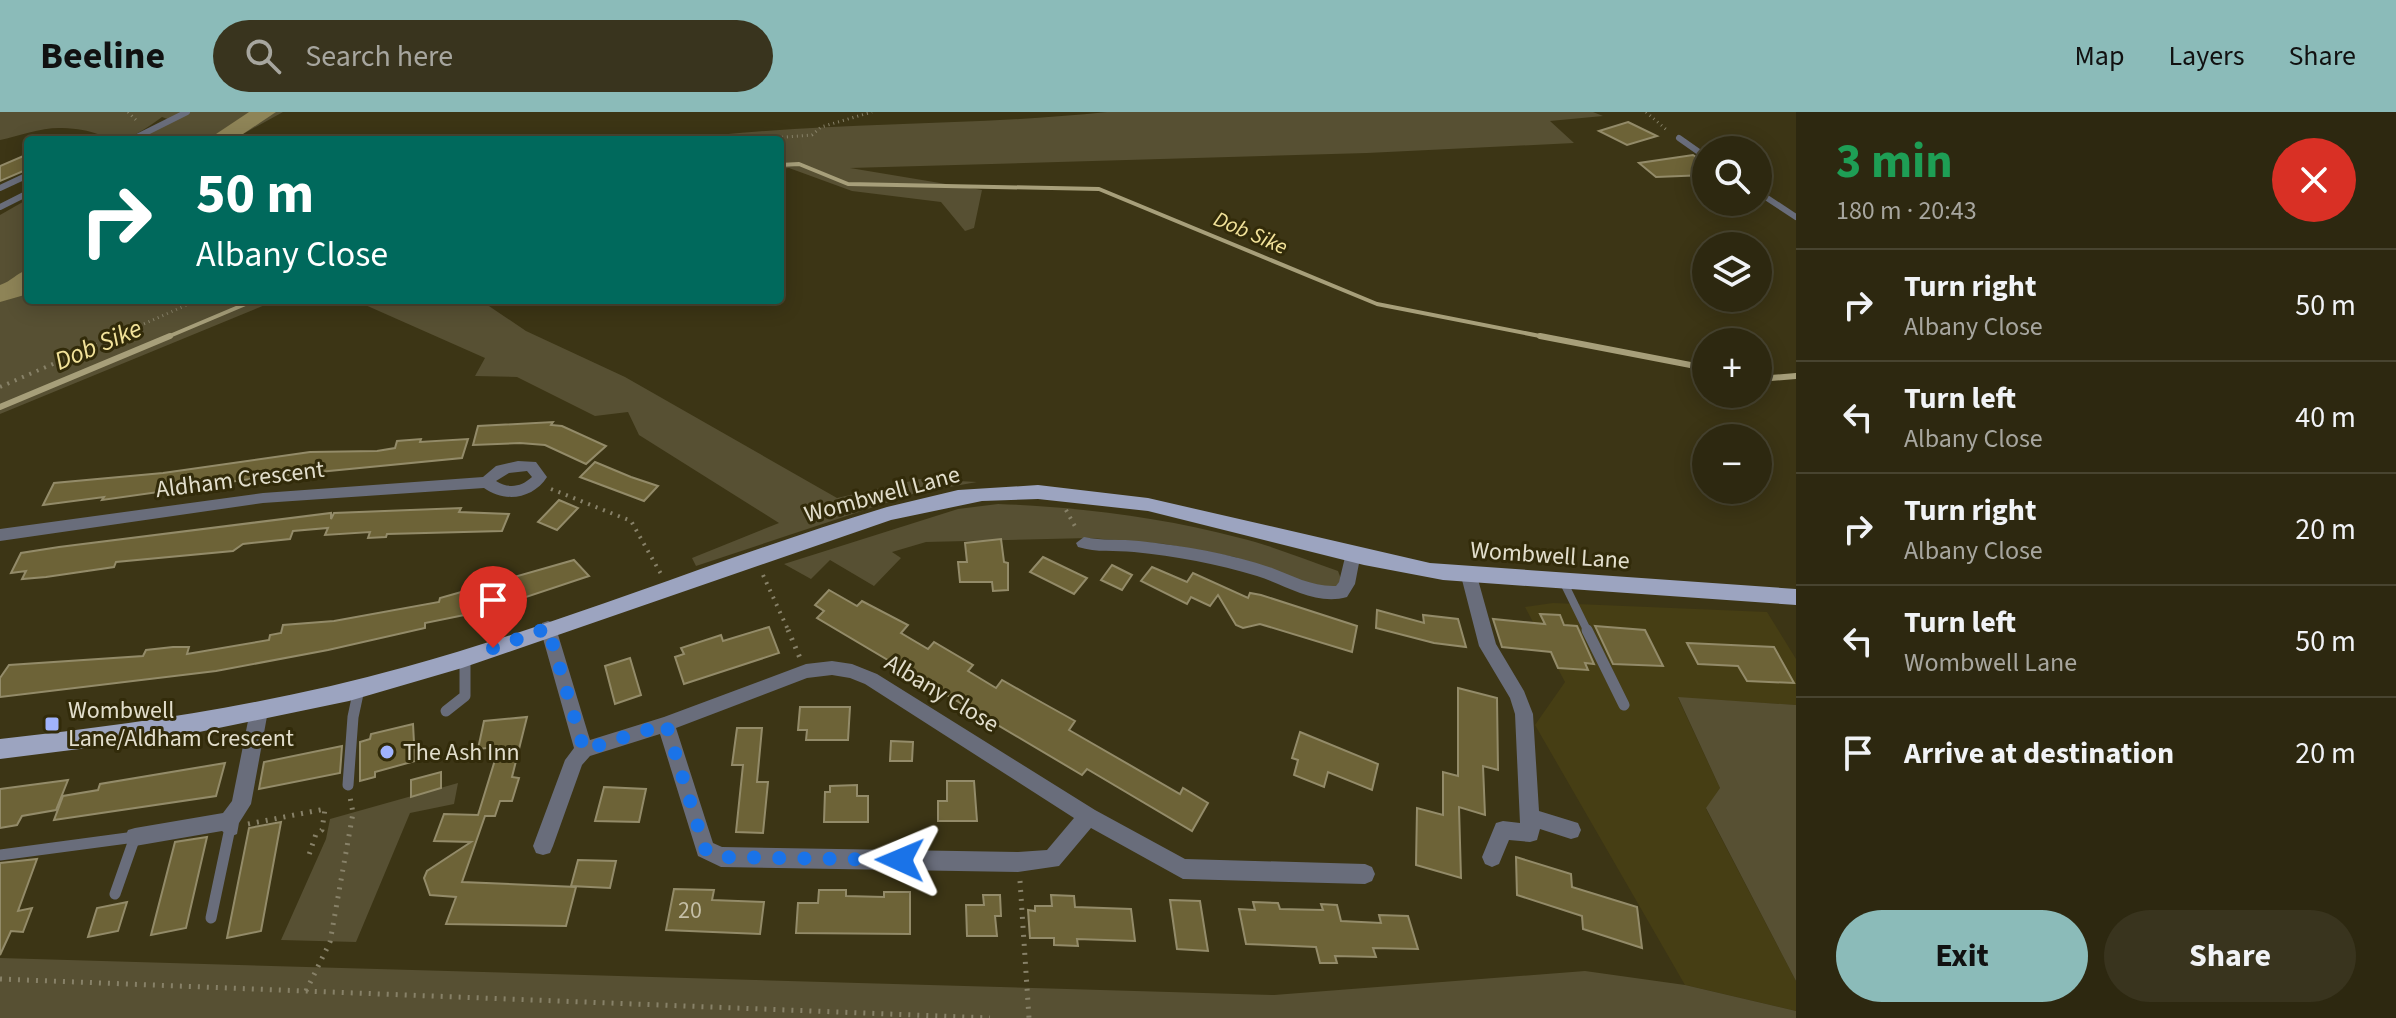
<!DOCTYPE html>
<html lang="en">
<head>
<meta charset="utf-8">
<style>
	:root { --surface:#2d2810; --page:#39341e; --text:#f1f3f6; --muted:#a7a69f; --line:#484430; --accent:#8bbbb9 }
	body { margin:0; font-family:"Source Sans 3",sans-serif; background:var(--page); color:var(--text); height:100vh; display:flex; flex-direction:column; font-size:30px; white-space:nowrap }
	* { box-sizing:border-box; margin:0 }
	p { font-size:26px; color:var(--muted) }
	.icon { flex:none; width:44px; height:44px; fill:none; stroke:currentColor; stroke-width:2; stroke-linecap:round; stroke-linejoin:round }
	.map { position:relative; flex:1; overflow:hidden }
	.side { display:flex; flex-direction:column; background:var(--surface); width:600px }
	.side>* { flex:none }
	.banner { position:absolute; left:24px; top:24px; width:760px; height:168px; border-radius:8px; box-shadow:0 4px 20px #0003,0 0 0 2px var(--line); background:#00695c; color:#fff; overflow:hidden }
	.fabs { position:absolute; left:1692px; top:24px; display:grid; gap:16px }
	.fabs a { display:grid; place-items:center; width:80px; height:80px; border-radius:50%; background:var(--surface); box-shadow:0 4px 20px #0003,0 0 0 2px var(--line); font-size:40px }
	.pin { position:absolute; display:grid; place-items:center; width:68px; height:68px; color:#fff; margin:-82px -34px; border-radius:50% 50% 50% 0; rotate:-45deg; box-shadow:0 0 8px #0007 }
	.pin .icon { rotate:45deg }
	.me { position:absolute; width:88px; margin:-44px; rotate:271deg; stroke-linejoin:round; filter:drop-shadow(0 0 6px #0008) }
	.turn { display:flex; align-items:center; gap:28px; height:168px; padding:0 40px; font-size:36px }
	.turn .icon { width:104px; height:104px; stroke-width:2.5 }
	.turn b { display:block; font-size:56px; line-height:68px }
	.round { display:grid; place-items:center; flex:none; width:84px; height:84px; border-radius:42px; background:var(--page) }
	.head { display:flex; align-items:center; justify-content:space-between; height:136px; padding:0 40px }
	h1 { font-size:48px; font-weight:700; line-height:60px; color:#1e9e55 }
	.button { display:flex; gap:16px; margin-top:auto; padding:16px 40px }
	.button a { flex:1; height:92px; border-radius:48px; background:var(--accent); color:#111; font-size:32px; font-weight:700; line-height:92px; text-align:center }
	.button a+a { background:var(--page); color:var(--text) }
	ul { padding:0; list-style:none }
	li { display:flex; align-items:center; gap:24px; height:112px; padding:0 40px; border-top:2px solid var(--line) }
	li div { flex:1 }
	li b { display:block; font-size:30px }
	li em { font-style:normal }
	header { display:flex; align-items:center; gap:48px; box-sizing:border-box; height:112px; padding:0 40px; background:var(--accent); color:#111 }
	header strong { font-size:38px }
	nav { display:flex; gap:44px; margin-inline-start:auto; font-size:28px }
	.search { width:560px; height:72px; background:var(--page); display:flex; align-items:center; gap:20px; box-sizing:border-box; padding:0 28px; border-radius:44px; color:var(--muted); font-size:30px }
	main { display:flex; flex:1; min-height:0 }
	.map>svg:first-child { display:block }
</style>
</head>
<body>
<header>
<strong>Beeline</strong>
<div class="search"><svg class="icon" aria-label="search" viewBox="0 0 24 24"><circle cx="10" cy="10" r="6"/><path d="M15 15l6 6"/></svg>Search here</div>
<nav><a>Map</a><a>Layers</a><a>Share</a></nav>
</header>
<main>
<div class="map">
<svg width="1796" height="906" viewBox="0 0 1796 906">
	<rect width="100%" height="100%" fill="#3c3515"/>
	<path fill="#463e14" d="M1553,491L1767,500L1796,547V593L1678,586L1720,676L1706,697L1796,869V899L1685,873L1535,613L1565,570L1525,495Z"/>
	<g fill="#575033">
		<path d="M0,0H283L232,28H137L173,9L162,5C107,46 117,17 62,16C43,15 19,24 0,28Z"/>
		<path d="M1107,0H1593L1603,4L1550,9L1574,31L1367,41L850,56L982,78L974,116L965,119L941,90L852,79L789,56L780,57V28H676C819,9 964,15 1107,0Z"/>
		<path d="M28,87V188H277L0,302V103Z"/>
		<path d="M354,188H480L526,219L625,265L837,386L920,367L977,370L916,381L696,454L692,446L779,411L639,323L628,300L595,304L517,265L475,264L485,246Z"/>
		<path d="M998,392C1080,395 1160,405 1240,426C1273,434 1306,448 1338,459L1341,467L1335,477H1324L1235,445L1165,432L1090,426L926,430L892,440L901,446L874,474L830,448L811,467L784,452L958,397Z"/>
		<path d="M1678,585L1796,593V869L1706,696L1720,676Z"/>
		<path d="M458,671L454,692L410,701L356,830L281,828L326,727L330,707Z"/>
		<path d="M0,846L1274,883L1585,859L1685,873L1796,899V906H0Z"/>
	</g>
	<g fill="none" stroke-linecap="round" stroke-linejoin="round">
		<g stroke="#a79f7a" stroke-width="4">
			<path d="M780,53L799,52L848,72L1099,77L1377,192L1550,226"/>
			<path d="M165,226L255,188"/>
		</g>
		<g stroke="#a79f7a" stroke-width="6">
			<path d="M1540,224L1706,256"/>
			<path d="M1758,267L1796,264"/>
			<path d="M0,295L170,224"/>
		</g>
		<g fill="#8e8457" fill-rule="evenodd">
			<path d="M249,0H276L234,28H207Z"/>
			<path d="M28,158V182L0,190V173C12,169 16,161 28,158Z"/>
		</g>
	</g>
	<g fill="#6d6337" stroke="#938b69" stroke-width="2">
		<path d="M1628,10L1657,24L1627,33L1599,19Z"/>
		<path d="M28,42V57L0,69V54Z"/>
		<path d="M1693,43L1706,51V63L1656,65L1639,51Z"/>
		<path d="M553,310L551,313L562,314L606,334L586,352L545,333L520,331L473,333L478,314Z"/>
		<path d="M421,327L420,330L468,327L462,346L257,366L102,388L104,385L43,393L54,371L163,361L310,340L377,339L395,336L397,329Z"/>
		<path d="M595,350L631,365L658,374L644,389L580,365Z"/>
		<path d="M559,388L578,396L557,418L538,410Z"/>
		<path d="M461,396L459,400L509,402L502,419L387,422L386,425L368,426L370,420L325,423L328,416L293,419L290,427L243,432L233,439L116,450L114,455L46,465L22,467L26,459L11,461L21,441L59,435L331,401V407L334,401Z"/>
		<path d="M1001,427L1004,450L1008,451V478L993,479L992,470H960L958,450H967L965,431Z"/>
		<path d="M1043,445L1087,466L1074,482L1030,460Z"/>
		<path d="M574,448L589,464L484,499L425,511V516L328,538L216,559L0,585V566L9,553L143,544L146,538L173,535H189L187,542L269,528L270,523L281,521L283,513L334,509L439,490L440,486Z"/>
		<path d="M1112,453L1132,463L1122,478L1101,468Z"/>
		<path d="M1152,455L1187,470L1193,461L1248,486L1250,481L1261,483L1357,514L1352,540L1260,512L1243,516L1236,513L1218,483L1210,494L1191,485L1187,492L1141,469Z"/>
		<path d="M829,478L857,494L862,489L908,513L901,521L928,537L934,530L973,553L968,559L996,576L1002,568L1032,585L1075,609L1069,618L1180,682L1183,676L1208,691L1192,719L1087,657L1082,663L817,506L824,499L815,493Z"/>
		<path d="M1377,498L1424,511L1423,503L1458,507L1466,535L1434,531L1376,516Z"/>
		<path d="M1540,502L1560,503L1564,513L1577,514L1594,552L1585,551L1588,558L1558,556L1551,540L1502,535L1493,507L1545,512Z"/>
		<path d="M1595,514L1645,518L1663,554L1613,552Z"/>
		<path d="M769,515L779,541L684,572L675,545L684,542L681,536L721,523L723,529Z"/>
		<path d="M1687,531L1774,535L1794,571L1747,569L1738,554L1698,552Z"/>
		<path d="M630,546L641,583L615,592L605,554Z"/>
		<path d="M1458,576L1497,586L1498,658L1483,654L1485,703L1459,695L1461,766L1416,753L1417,696L1443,703V660L1458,664Z"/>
		<path d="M800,595H850L848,628H806L807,618H798Z"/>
		<path d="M527,605L512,665L519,666L512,689H500L495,704H485L462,770L576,775L566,814L446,812L456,785L430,783L424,766L427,759L471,730L434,729L444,702L478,703L499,635L478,637L484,609Z"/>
		<path d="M413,612L415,649L375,660V665L360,669V630L370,627L371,622Z"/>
		<path d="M737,616H762L757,670H768L763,721L736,720L743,653H732Z"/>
		<path d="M1300,620L1378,652L1372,678L1328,660L1324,675L1294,663L1298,648L1292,646Z"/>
		<path d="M891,629L913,630L912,649H890Z"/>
		<path d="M342,634L340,661L259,677L264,650Z"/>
		<path d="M225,651L216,684L54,708L63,684L98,678L100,672Z"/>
		<path d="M441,660V676L411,685V668Z"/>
		<path d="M68,668L56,698L22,704L17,713L0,716V677Z"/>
		<path d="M947,669H974L977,709H938V689H947Z"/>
		<path d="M857,673V684H868V710H824L825,680H830V674Z"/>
		<path d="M604,675L646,677L639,710L595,709Z"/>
		<path d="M281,710L261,819L227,826L249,716Z"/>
		<path d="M207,725L186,816L151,823L175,730Z"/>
		<path d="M1516,745L1571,762L1572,775L1637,795L1642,836L1583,817L1582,804L1517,783Z"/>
		<path d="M37,747L18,799L32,796L23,820L11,819L0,843V751Z"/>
		<path d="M578,748L616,749L610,776L571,774Z"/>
		<path d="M674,777L714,778L712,788L764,790L760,822L666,818Z"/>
		<path d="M819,778H846V784L884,785V780H910V822L796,821L798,791H818Z"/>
		<path d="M983,783H1000L1001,804H995L997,824H967L966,793H984Z"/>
		<path d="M1051,783L1074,784L1075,795L1131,797L1135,829L1077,827L1078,834L1054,833V826H1030L1028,798L1035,799V794H1052Z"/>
		<path d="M1170,788L1200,789L1208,839L1177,837Z"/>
		<path d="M127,790L118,819L88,825L97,796Z"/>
		<path d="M1253,790L1278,791L1280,797L1323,798L1321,792L1337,793L1341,809L1381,811L1379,803L1408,804L1418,837L1373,836L1376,845L1335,844L1337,851H1320L1316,835L1246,832L1239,797L1255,798Z"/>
	</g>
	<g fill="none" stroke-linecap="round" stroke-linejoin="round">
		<g stroke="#878168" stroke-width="3" stroke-dasharray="1 4" stroke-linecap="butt">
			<path d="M128,0L138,10"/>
			<path d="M1646,0L1668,19"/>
			<path d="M747,28L812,23L821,15L872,0"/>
			<path d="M112,226L198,188"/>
		</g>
		<g stroke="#878168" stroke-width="4" stroke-dasharray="2 6" stroke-linecap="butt">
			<path d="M0,275L117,224"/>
			<path d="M551,377L631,409L661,462"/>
			<path d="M1066,398L1077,418"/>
			<path d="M763,463L789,520"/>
		</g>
		<g stroke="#878168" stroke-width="5" stroke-dasharray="2 7" stroke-linecap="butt">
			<path d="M788,518L800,546"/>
			<path d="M248,712L325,697L322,718L316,722L309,743"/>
			<path d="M1020,769L1029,906"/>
			<path d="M0,867L990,906"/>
			<path d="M306,879L330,830L353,701L350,685"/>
		</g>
		<g stroke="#696d7b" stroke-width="6">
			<path d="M1679,26L1706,45"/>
			<path d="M131,28L187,0"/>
			<path d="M0,76L28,63"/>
			<path d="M1758,80L1796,105"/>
			<path d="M0,95L28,81"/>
		</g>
		<path stroke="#696d7b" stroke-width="8" d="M1564,471L1588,520"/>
		<g stroke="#696d7b" stroke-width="11">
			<path d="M1587,518L1624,593"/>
			<path d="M446,599L465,584V546"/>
			<path d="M348,673L353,605L359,577"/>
			<path d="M0,743L135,725L115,782"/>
			<path d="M211,806L230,716"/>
		</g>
		<g fill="#696d7b" fill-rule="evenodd">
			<path d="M518,349L536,350L547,365C533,387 505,391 484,376L263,391L0,429V417L263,381L483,365L496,354ZM527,359L532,365C521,375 509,377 496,369L509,361Z"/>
			<path d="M1084,425C1102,429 1121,427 1139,429C1184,434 1229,441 1272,456C1293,464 1313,475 1336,474L1339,470L1347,437L1353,435L1361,441L1355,472L1347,485C1316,494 1285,473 1257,464C1218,452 1175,444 1134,440C1115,438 1097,441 1078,435L1076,431Z"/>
			<path d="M1469,458L1475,460L1477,464L1496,532L1524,579L1533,602L1539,699L1578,711L1581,718L1578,725L1571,727L1540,717L1537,728L1530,730L1509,728L1499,752L1492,755L1485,752L1482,745L1496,711L1503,709L1520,711L1515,602L1510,586L1479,534L1461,464L1463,460Z"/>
			<path d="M548,509L554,511L556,516L590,628L664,605L806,552L832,549L852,552L877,562L1095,698L1185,747L1365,752L1372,755L1375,762L1372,769L1365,772L1183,767L1091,716L1059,754L1018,760L721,755L698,744L660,622L590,644L582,653L553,734L550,741L543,743L536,741L533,734L565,648L574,636L540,516L542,511ZM832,563L850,566L865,572L1074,706L1047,738L1018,740L722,735L713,731L676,616L807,566Z"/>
			<path d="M259,591L265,594L268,599L251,692L239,711L237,722L230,725L222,719L135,734L128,732L125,725L128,718L135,716L223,701L232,689L250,599L253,594Z"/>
		</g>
		<path fill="#9ca4c0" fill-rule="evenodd" d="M1038,373L1148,386L1430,451L1796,477V493L1443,468L1364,453L1148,399L1038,387L982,389L891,408L462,556L349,589L175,625L0,647V627C137,612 272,592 405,555C568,510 725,444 887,395L958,378Z"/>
	</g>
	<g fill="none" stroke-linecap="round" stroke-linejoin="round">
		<path stroke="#1a73e8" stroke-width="14" stroke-dasharray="0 25.2" d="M493,536L548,516L584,638L666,612L705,737L721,745L900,748"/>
	</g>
	<g fill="#a0b3fd" stroke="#322b0a" stroke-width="3">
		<rect x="44" y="604" width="16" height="16" rx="4"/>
		<circle cx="387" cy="640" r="8"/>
	</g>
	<g text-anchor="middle" stroke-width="6" stroke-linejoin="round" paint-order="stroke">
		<g font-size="22" font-style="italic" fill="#f3e39a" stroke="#322b0a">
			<text transform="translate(1251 120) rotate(23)" y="8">Dob Sike</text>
		</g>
		<g font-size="24" fill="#e2decc" stroke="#322b0a">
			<text transform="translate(240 367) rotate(-7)" y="8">Aldham Crescent</text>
			<text transform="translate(882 382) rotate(-15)" y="8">Wombwell Lane</text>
			<text transform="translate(1550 443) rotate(4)" y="8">Wombwell Lane</text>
			<text transform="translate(942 581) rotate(31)" y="8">Albany Close</text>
		</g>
		<g font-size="24" fill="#e2decc" stroke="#322b0a" text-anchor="start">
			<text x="68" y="606">Wombwell<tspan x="68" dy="28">Lane/Aldham Crescent</tspan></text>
			<text x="403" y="648">The Ash Inn</text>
		</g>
		<g font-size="24" fill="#c5bfa7">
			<text x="690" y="806">20</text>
		</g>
		<g font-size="26" font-style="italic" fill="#f3e39a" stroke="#322b0a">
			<text transform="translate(98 232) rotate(-23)" y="9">Dob Sike</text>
		</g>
	</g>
</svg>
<div class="fabs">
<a><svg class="icon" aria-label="search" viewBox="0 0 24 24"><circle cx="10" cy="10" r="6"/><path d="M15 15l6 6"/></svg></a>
<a><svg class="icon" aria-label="layers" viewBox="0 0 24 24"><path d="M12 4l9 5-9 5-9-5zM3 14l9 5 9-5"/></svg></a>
<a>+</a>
<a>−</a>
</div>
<div class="pin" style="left:493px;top:536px;background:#d93025"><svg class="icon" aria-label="arrive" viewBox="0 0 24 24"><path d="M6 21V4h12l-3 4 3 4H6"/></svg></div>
<svg class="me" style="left:900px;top:748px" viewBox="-20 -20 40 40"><path d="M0-17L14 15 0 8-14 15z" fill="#1a73e8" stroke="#fff" stroke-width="4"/></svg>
<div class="banner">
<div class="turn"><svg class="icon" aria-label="right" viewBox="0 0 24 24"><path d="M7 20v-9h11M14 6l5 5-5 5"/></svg><div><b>50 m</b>Albany Close</div></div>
</div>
</div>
<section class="side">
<div class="head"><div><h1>3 min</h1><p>180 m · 20:43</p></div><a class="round" style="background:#d93025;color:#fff"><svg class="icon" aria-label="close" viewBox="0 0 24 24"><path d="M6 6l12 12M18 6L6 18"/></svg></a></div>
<ul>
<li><svg class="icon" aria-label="right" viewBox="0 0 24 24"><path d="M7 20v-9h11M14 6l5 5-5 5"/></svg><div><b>Turn right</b><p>Albany Close</p></div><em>50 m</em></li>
<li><svg class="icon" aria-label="left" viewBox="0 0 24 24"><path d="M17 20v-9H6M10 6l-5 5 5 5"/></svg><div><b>Turn left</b><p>Albany Close</p></div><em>40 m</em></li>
<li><svg class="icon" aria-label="right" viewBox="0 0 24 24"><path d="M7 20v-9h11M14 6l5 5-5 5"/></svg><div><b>Turn right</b><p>Albany Close</p></div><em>20 m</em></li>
<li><svg class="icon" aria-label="left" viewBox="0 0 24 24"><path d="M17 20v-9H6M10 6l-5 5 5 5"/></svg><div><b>Turn left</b><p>Wombwell Lane</p></div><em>50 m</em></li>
<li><svg class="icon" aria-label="arrive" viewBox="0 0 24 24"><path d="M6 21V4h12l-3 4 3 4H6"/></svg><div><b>Arrive at destination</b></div><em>20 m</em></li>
</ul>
<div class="button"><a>Exit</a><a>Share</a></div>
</section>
</main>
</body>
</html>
